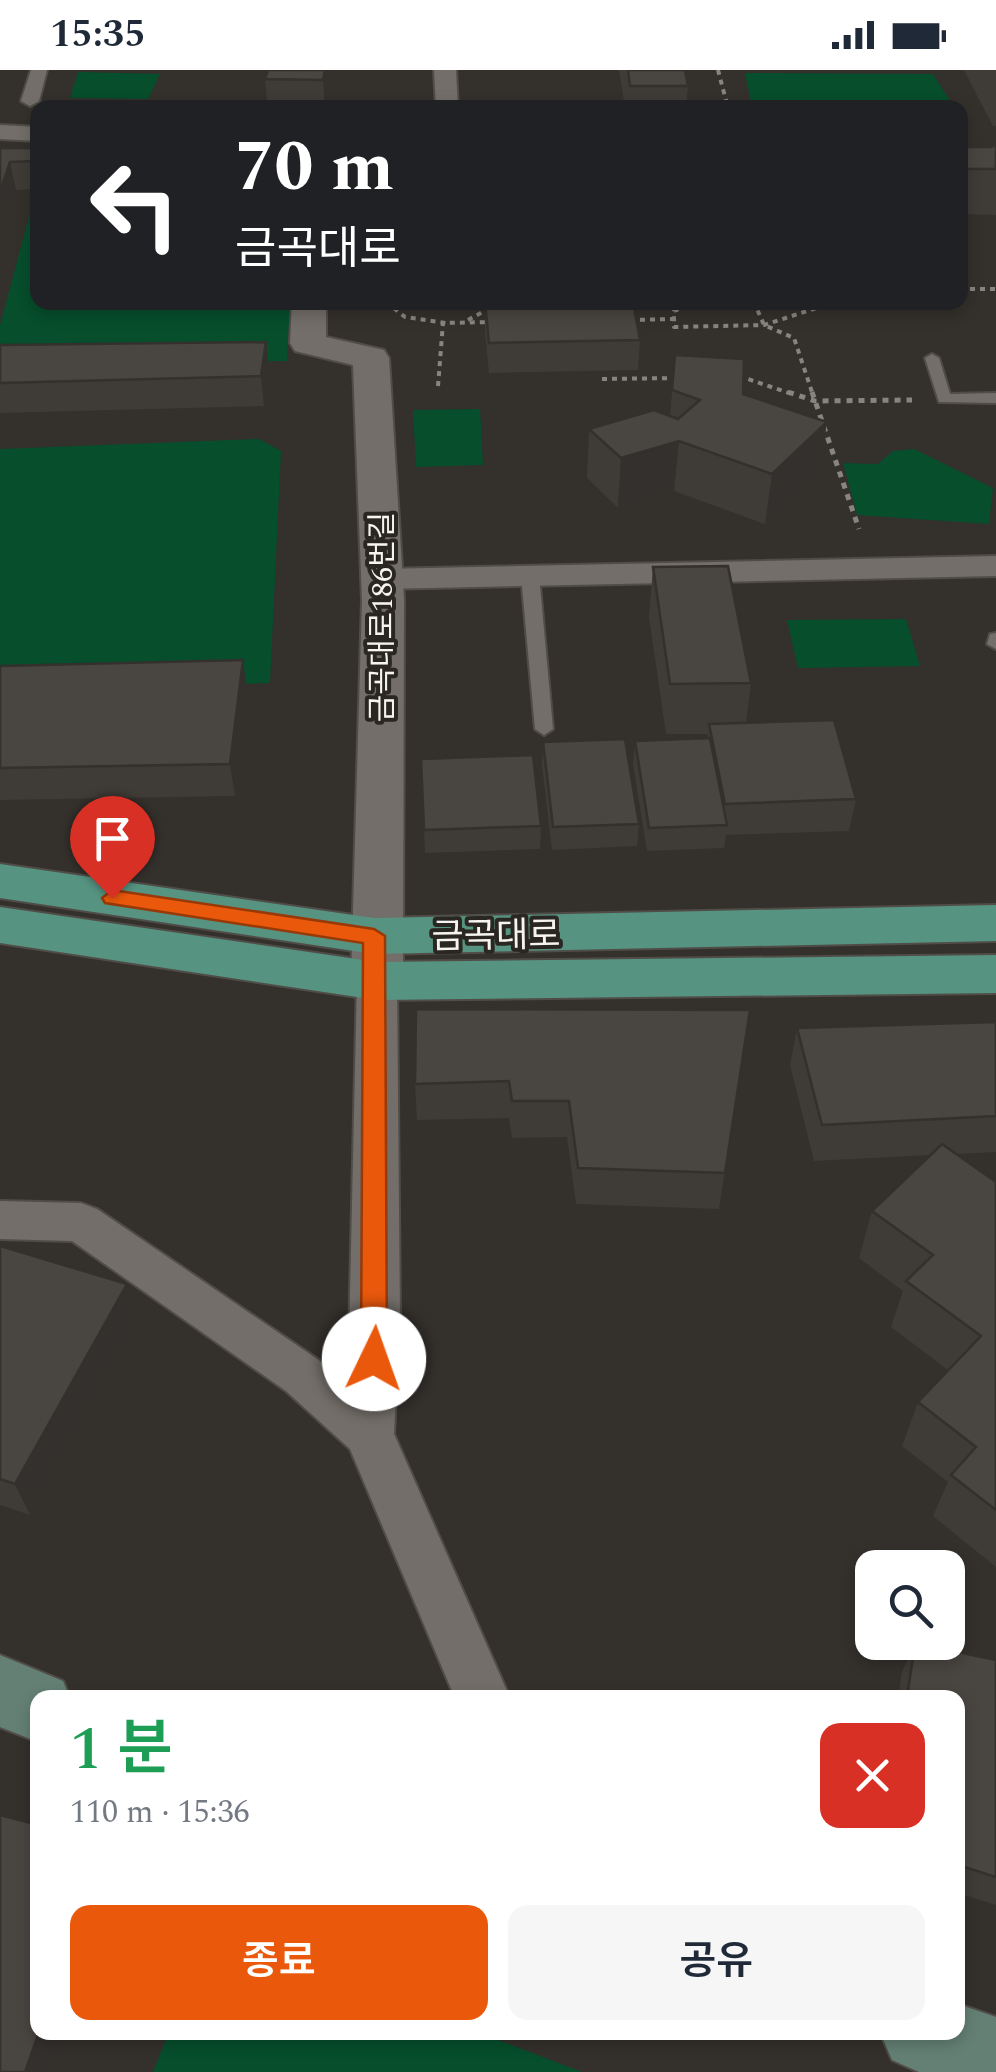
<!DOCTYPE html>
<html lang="ko">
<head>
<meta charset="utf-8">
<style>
	:root { --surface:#fff; --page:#f6f6f7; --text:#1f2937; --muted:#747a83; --accent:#ea580c }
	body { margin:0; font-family:Spectral,"Noto Sans KR",serif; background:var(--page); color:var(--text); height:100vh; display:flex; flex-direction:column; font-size:38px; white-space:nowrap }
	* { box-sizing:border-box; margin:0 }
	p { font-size:32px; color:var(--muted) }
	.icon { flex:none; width:55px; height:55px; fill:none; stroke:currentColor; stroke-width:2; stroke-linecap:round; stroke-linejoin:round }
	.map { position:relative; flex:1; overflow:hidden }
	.panel { position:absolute; left:30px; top:1620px; width:935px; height:350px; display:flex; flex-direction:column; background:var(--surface); border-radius:20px; box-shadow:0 5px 15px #0003 }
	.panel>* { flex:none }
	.guide { position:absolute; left:30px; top:30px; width:938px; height:210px; border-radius:20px; box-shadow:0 5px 15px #0003; background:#202124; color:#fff; overflow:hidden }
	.buttons { position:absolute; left:855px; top:1480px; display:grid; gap:20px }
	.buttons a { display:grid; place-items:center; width:110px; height:110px; border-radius:20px; background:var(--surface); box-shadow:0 5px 15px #0003; font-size:50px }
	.pin { position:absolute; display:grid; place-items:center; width:85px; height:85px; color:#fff; margin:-102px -42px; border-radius:50% 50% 50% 0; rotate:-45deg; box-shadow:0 0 10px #0007 }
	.pin .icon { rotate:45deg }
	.me { position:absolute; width:110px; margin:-55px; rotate:3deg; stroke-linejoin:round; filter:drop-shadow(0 0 8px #0008) }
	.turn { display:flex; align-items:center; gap:35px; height:210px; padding:0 40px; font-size:45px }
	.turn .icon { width:130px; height:130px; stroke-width:2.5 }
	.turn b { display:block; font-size:70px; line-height:85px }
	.round { display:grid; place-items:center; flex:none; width:105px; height:105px; border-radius:20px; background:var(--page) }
	.summary { display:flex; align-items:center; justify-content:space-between; height:170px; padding:0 40px }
	h1 { font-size:60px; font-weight:600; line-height:75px; color:#1e9e55 }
	.cta { display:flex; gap:20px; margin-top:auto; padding:20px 40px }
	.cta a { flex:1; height:115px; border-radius:20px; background:var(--accent); color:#fff; font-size:40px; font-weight:600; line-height:115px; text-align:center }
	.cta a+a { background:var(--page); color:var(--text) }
	.status { display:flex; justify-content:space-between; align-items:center; height:70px; padding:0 50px; background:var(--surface); direction:ltr }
	.status svg { height:28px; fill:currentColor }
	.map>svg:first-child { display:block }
</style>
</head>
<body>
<div class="status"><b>15:35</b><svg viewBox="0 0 49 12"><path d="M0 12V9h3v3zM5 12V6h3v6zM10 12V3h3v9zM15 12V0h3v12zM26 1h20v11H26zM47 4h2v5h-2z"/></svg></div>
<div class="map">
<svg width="996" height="2002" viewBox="0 0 996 2002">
	<rect width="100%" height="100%" fill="#34302c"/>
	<g fill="#064e2c">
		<path d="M78,2L160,4L148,29L70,28Z"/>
		<path d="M745,3L933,4L954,37H752Z"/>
		<path d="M30,143H37L38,232L290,233L287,291L0,296V255Z"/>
		<path d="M480,339L483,395L416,397L413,340Z"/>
		<path d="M259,369L281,381L270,613L0,622V379Z"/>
		<path d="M914,379L993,418L989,454L857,445L843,393L878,394L893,381Z"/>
		<path d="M906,549L920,596L798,598L787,550Z"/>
		<path d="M169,1962L480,1963L582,2002H153Z"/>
	</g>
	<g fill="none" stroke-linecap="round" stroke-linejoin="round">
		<defs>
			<g id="service">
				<path d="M932,284L939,288L950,324L996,323V333L939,332L925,288Z"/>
				<path d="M530,500L539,505L553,659L544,665L535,659L521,505Z"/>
				<path d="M996,563V579L987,574L990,564Z"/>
			</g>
			<path id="pedestrian" d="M31,0H47L39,31L30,36L21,31Z"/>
			<g id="minor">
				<path d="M434,0H456L458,38H436Z"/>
				<path d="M0,55L38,57V71L0,69Z"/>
				<path d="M996,486V506L382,519L366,509L382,499Z"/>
				<path d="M377,896L391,900L397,911L400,1251L394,1364L510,1628H455L350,1379L286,1321L72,1171L0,1169V1131L81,1133L97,1139L320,1291L348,1314L357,911L363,900Z"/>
			</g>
			<path id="tertiary" d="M292,232H326V267L384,280L389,288L404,530L403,911L396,925L377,930L358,925L351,911L362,530L353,295L295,281L290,273Z"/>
			<g id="secondary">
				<path d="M0,1585L63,1611L70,1628H38V1672L0,1657Z"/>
				<path d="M958,1934L996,1947V2002H919L892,1990L880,1962H958Z"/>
			</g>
			<g id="primary">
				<path d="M0,794L374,848L996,835V871L374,884L0,828Z"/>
				<path d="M0,837L377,892L996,885V923L377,930L0,873Z"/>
			</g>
		</defs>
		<use href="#service" stroke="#504d49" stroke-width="4"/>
		<use href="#pedestrian" stroke="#504d49" stroke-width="4"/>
		<use href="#minor" stroke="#504d49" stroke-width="4"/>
		<use href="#tertiary" stroke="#504d49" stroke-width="4"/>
		<use href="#secondary" stroke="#504d49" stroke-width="4"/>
		<use href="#primary" stroke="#504d49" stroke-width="4"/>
		<g stroke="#888581" stroke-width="4" stroke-dasharray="5 5" stroke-linecap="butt">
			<path d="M718,0L728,38"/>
			<path d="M960,219H996"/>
			<path d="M386,232L405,247L446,253"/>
			<path d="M697,232L674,241V257L764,255L835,232"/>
			<path d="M740,232L757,239L764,255L794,268L813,325"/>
			<path d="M468,250L501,232"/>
			<path d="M630,250L674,249"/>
			<path d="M739,306L795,325"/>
			<path d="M602,309L681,308"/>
			<path d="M438,316L443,253L493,252"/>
		</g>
		<g stroke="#888581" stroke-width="5" stroke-dasharray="6 6" stroke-linecap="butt">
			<path d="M788,322L815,331L912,330"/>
			<path d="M812,322L859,459"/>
		</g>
		<use href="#service" fill="#736e69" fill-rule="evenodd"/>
		<use href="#pedestrian" fill="#736e69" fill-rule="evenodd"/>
		<use href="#minor" fill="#736e69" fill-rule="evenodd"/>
		<use href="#tertiary" fill="#736e69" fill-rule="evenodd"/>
		<use href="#secondary" fill="#648075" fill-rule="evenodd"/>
		<use href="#primary" fill="#569380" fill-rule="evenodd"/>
	</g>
	<g fill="#3f3b37">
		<path d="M336,0L329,38H268L265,9Z"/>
		<path d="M619,0H685L688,16L686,38H625Z"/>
		<path d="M964,0H996V56H993Z"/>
		<path d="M996,74V145L960,144V77H991Z"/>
		<path d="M0,78H38V119L16,120L0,171Z"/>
		<path d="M485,232L640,270L638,300L489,303L485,261Z"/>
		<path d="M266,272L269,301L264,336L0,343V275Z"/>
		<path d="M675,285L743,324L827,352L819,401L765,454L674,421L618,438L587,408L589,359L670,346Z"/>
		<path d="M653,497L751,613L746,653L856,729L849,761L726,765L724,778L647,781L633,694L635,671L707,668L708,664H666L649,547Z"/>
		<path d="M0,596L247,622L235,726L0,730Z"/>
		<path d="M543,672L639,754L637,776L552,780L542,695Z"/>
		<path d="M421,689L541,756L540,779L425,783Z"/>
		<path d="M750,940L719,1139L576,1134L567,1067L512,1068L509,1048L417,1050L415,1014Z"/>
		<path d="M996,952V1082L956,1084L996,1112V1497L933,1446L948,1412L902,1376L918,1332L948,1300L891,1257L903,1221L859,1188L872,1141L930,1085L814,1091L790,995L797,958Z"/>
		<path d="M0,1176L127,1214L137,1249L30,1445L0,1435Z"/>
		<path d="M915,1573L996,1590V1835L958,1823V1628H898L902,1602Z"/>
	</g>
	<g fill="#33302d">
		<path d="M325,0H336L329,38H325L323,10Z"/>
		<path d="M10,92L16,120L0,171V122Z"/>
		<path d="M266,272L269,301L264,336L261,306Z"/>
		<path d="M827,352L819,401L765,454L772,404Z"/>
		<path d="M679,371L674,421L618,438L621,388Z"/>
		<path d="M243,590L247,622L235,726L230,694Z"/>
		<path d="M127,1214L137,1249L30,1445L15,1414Z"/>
		<path d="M39,1962H70L56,2002H25Z"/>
	</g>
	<g fill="#494540" stroke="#33302d" stroke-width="2.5">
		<path d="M268,0H325L323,10L265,9Z"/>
		<path d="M628,0H685L688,16H630Z"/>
		<path d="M533,30H616L617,38H534Z"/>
		<path d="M996,74V99H960V77H991Z"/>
		<path d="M0,78H38V91L10,92L0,122Z"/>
		<path d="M485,232H633L640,270L489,273Z"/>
		<path d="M266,272L261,306L0,313V275Z"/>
		<path d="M675,285L744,289L743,324L827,352L772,404L679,371L621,388L589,359L654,340L678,349L700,330L672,320Z"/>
		<path d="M728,496L751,613L670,614L653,497Z"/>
		<path d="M243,590L230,694L0,698V596Z"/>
		<path d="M834,650L856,729L725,734L709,654Z"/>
		<path d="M710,668L727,755L649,758L635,671Z"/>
		<path d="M625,669L639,754L553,757L543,672Z"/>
		<path d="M533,685L541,756L424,760L421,689Z"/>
		<path d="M416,939L750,940L725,1103L578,1098L569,1031H512L509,1011L415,1014Z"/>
		<path d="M996,952V1046L822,1055L797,958Z"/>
		<path d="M942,1074L996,1112V1440L951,1405L976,1377L918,1332L981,1266L906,1211L933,1185L872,1141Z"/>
		<path d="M0,1176L127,1214L15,1414L0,1409Z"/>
		<path d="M915,1573L996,1590V1807L958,1795V1628H907Z"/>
		<path d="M0,1745L38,1755V1962H39L25,2002H0Z"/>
	</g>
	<path fill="#ea580c" stroke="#983908" stroke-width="2.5" d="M112,820L374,859L385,866L387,1289L383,1297H365L361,1289L363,873L105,833L102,828Z"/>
	<g text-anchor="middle" stroke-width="8" stroke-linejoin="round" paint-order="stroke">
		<g font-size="30" fill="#f6f4f1" stroke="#2a2622">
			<text transform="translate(382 547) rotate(-90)" y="10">금곡대로186번길</text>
		</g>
		<g font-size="35" fill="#f6f4f1" stroke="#2a2622">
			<text transform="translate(496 865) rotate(-1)" y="12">금곡대로</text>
		</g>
	</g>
</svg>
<div class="buttons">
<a><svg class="icon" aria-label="search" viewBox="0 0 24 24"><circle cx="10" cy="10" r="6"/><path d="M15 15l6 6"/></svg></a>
</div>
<div class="pin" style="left:112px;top:828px;background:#d93025"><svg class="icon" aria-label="arrive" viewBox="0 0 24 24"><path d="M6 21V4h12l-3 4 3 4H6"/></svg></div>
<svg class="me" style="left:374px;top:1289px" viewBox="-20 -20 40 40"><circle r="19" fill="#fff"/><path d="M0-13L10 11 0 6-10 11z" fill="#ea580c"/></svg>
<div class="guide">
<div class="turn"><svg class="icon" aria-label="left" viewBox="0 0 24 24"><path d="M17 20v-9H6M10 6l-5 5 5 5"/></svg><div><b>70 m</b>금곡대로</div></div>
</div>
<section class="panel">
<div class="summary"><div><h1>1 분</h1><p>110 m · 15:36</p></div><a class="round" style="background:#d93025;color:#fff"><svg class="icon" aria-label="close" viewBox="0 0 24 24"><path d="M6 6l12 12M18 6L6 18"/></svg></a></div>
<div class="cta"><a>종료</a><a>공유</a></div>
</section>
</div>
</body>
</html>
